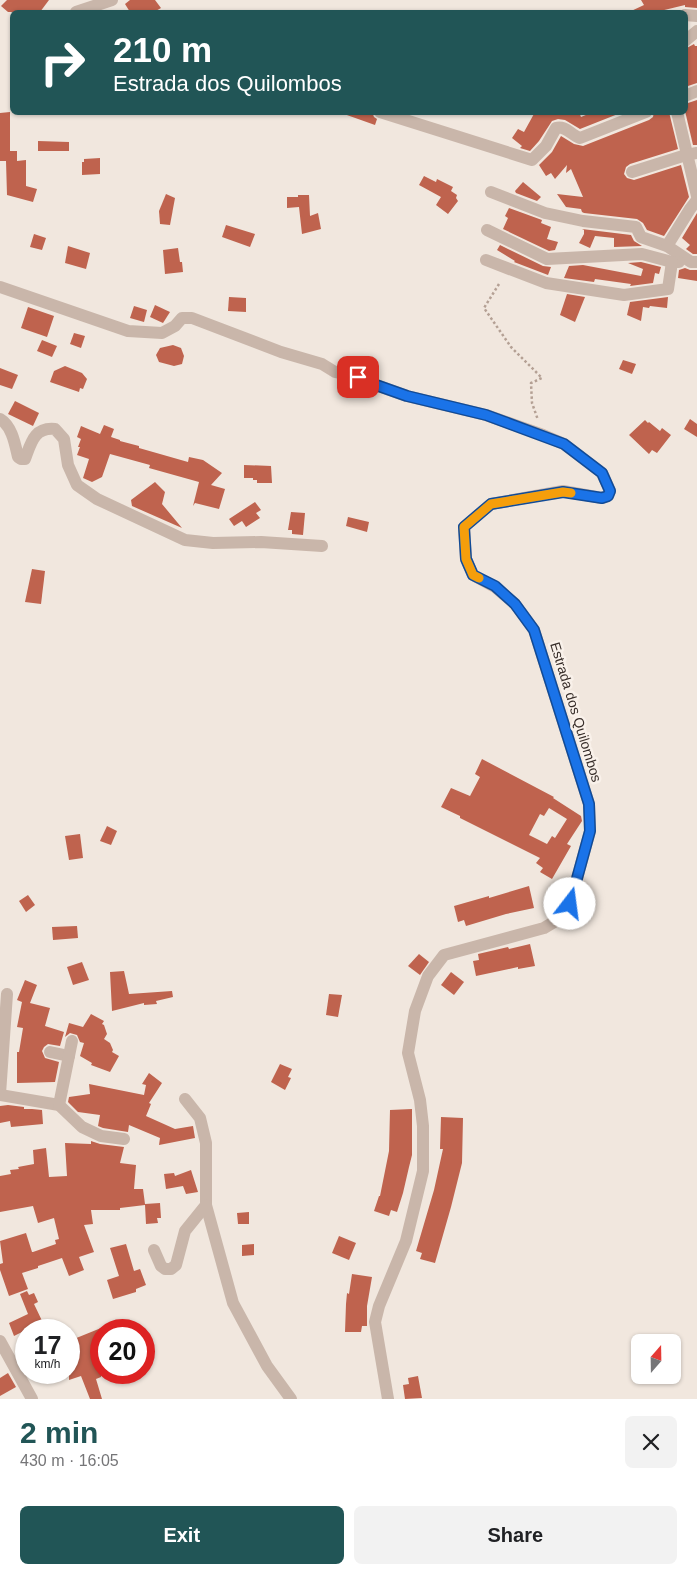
<!DOCTYPE html>
<html lang="en">
<head>
<meta charset="utf-8">
<style>
	:root { --surface:#fff; --page:#f2f2f2; --text:#202124; --muted:#757577; --accent:#215556 }
	body { margin:0; font-family:Arial,sans-serif; background:var(--page); color:var(--text); height:100vh; display:flex; flex-direction:column; font-size:19px; white-space:nowrap }
	* { box-sizing:border-box; margin:0 }
	p { font-size:16px; color:var(--muted) }
	.icon { flex:none; width:28px; height:28px; fill:none; stroke:currentColor; stroke-width:2; stroke-linecap:round; stroke-linejoin:round }
	.map { position:relative; height:1399px; overflow:hidden }
	.details { display:flex; flex-direction:column; background:var(--surface); flex:1 }
	.details>* { flex:none }
	.top-card { position:absolute; left:10px; top:10px; width:678px; height:105px; border-radius:8px; box-shadow:0 1px 4px #0004; background:#215556; color:#fff; overflow:hidden }
	.needle { width:32px; rotate:20deg }
	.fabs { position:absolute; left:631px; top:1334px; display:grid; gap:10px }
	.fabs a { display:grid; place-items:center; width:50px; height:50px; border-radius:8px; background:var(--surface); box-shadow:0 1px 4px #0004; font-size:25px }
	.speed { position:absolute; left:15px; top:1319px; display:flex; gap:10px; font-size:25px; font-weight:700; text-align:center }
	.speed>* { display:grid; place-content:center; width:65px; height:65px; border-radius:50%; background:var(--surface); box-shadow:0 1px 4px #0004; line-height:1 }
	.speed small { font-size:12px; font-weight:400 }
	.speed .limit { border:8px solid #d22; background:#fff; color:#111 }
	.pin { position:absolute; display:grid; place-items:center; width:42px; height:42px; color:#fff; margin:-21px; border-radius:10px; box-shadow:0 2px 8px #0006 }
	.me { position:absolute; width:55px; margin:-28px; rotate:15deg; stroke-linejoin:round; filter:drop-shadow(0 0 4px #0008) }
	.turn { display:flex; align-items:center; gap:18px; height:105px; padding:0 20px; font-size:22px }
	.turn .icon { width:65px; height:65px; stroke-width:2.5 }
	.turn b { display:block; font-size:35px; line-height:42px }
	.round { display:grid; place-items:center; flex:none; width:52px; height:52px; border-radius:8px; background:var(--page) }
	.headline { display:flex; align-items:center; justify-content:space-between; height:85px; padding:0 20px }
	h1 { font-size:30px; font-weight:800; line-height:38px; color:var(--accent) }
	.action { display:flex; gap:10px; margin-top:auto; padding:10px 20px }
	.action a { flex:1; height:58px; border-radius:8px; background:var(--accent); color:#fff; font-size:20px; font-weight:800; line-height:58px; text-align:center }
	.action a+a { background:var(--page); color:var(--text) }
	.map>svg:first-child { display:block }
</style>
</head>
<body>
<div class="map">
<svg width="697" height="1399" viewBox="0 0 697 1399">
	<rect width="100%" height="100%" fill="#f1e7de"/>
	<g fill="#bf634e" fill-rule="evenodd">
		<path d="M7,0H49L40,12H8L1,6Z"/>
		<path d="M130,0H155L161,8L154,12H130L125,4Z"/>
		<path d="M641,0H697V8L685,7V5L656,12H629L644,5Z"/>
		<path d="M694,44L695,46H697V83L685,87V49Z"/>
		<path d="M697,100V145H693L685,111V104Z"/>
		<path d="M10,112V151H17V161L26,160V186L37,189L33,202L7,195L6,161H0V113Z"/>
		<path d="M344,112H372L374,117L377,119L375,125L344,114Z"/>
		<path d="M535,112H579L581,117L593,112H623L580,129L565,120L558,119L552,121L539,141L530,151L520,148L522,146L512,138L518,129L524,132Z"/>
		<path d="M654,112H669L678,149L630,164L626,167L624,174L627,178L634,180L681,165L689,197L664,236L647,230L643,223L637,219L584,213L582,212L581,209L566,207L557,194L583,197L571,169L566,173L567,165L555,179L551,173L546,176L539,165L552,152L561,136L574,144L583,146L649,120L653,117Z"/>
		<path d="M38,141L69,142V151H38Z"/>
		<path d="M100,158V174L82,175V162H84V159Z"/>
		<path d="M424,176L436,182L437,179L453,187L451,191L457,195L456,198L458,201L448,214L436,205L441,197L419,185Z"/>
		<path d="M523,182L541,197L537,201L516,193L515,191Z"/>
		<path d="M166,194L175,198L170,225L160,224L159,211Z"/>
		<path d="M298,195H309L310,216L318,213L321,229L302,234L299,207L287,208V197H298Z"/>
		<path d="M509,208L542,220L541,223L551,227L547,239L558,242L555,250L549,251L503,229L508,218L505,216Z"/>
		<path d="M697,213V254H693L686,249L690,245L682,238Z"/>
		<path d="M226,225L255,234L250,247L222,237Z"/>
		<path d="M582,229L631,235L634,241L642,246L614,247V238L595,236L590,248L579,243L584,234V230Z"/>
		<path d="M34,234L46,238L42,250L30,247Z"/>
		<path d="M500,245L543,266L551,267L548,275L514,262L515,261L497,250Z"/>
		<path d="M68,246L90,253L86,269L65,263Z"/>
		<path d="M178,248L180,262H182L183,272L165,274L163,250Z"/>
		<path d="M641,262L661,267L659,274L655,273L653,283L630,286L631,284L595,279L594,282L564,278L569,266L583,265L641,276L643,269L628,263Z"/>
		<path d="M685,268L690,270H697V281L678,278L679,270Z"/>
		<path d="M567,294L585,297L575,322L560,315Z"/>
		<path d="M229,297L246,298V312L228,311Z"/>
		<path d="M668,297L667,308L650,306L649,308L643,307L641,321L627,315L630,302Z"/>
		<path d="M155,305L170,312L163,323L150,317Z"/>
		<path d="M134,306L147,310L144,322L130,318Z"/>
		<path d="M28,307L54,316L47,337L21,328Z"/>
		<path d="M74,333L85,336L81,348L70,344Z"/>
		<path d="M42,340L57,346L52,357L37,351Z"/>
		<path d="M173,345L181,348L184,356L182,364L174,366L159,362L156,355L160,348Z"/>
		<path d="M623,360L636,364L632,374L619,369Z"/>
		<path d="M65,366L82,373L87,379L83,389L80,388L79,392L50,382L54,371Z"/>
		<path d="M0,368L18,375L12,389L0,385Z"/>
		<path d="M15,401L39,413L33,426L8,414Z"/>
		<path d="M690,419L697,424V437L684,429Z"/>
		<path d="M645,420L648,423L649,422L660,431L662,428L671,435L657,453L652,450L649,454L629,435Z"/>
		<path d="M104,425L114,429L111,437L120,440V441L139,446V448L188,462L189,457L203,460L222,473L211,485L225,489L219,509L195,503L193,506L199,482L149,468L150,465L110,454L102,477L92,482L83,478L89,459L77,455L80,447H78L81,439L77,437L81,426L100,434Z"/>
		<path d="M244,465L271,466L272,483H257V480H253V478H244Z"/>
		<path d="M155,482L165,492L162,504L182,528L132,506L131,500Z"/>
		<path d="M255,502L261,510L256,513L260,518L246,527L242,521L234,526L229,519Z"/>
		<path d="M291,512L305,513L303,535L292,534V530H288Z"/>
		<path d="M348,517L369,522L367,532L346,526Z"/>
		<path d="M32,569L45,571L41,604L25,602Z"/>
		<path d="M482,759L554,797L553,798L581,816L582,821L567,844L571,846L552,879L540,872L543,868L536,863L540,858L460,818V816L441,807L451,788L470,796L480,777L475,774ZM549,808L567,819L555,838L552,836L547,844L529,835L540,814L544,816Z"/>
		<path d="M107,826L117,831L111,845L100,841Z"/>
		<path d="M80,834L83,858L69,860L65,836Z"/>
		<path d="M529,886L534,908L506,914L466,926L464,920L458,922L454,906L489,896V898Z"/>
		<path d="M28,895L35,905L26,912L19,901Z"/>
		<path d="M77,926L78,938L53,940L52,927Z"/>
		<path d="M530,944L535,966L518,969V967L476,976L473,961L479,960L478,954L508,947L509,949Z"/>
		<path d="M419,954L429,962L420,975L408,966Z"/>
		<path d="M82,962L89,980L73,985L67,967Z"/>
		<path d="M124,971L129,994L172,991L173,997L156,1001L157,1004L144,1005V1003L112,1011L110,972Z"/>
		<path d="M451,972L464,982L454,995L441,985Z"/>
		<path d="M25,980L37,985L30,1003L50,1008L45,1026L64,1032L60,1046L48,1044L44,1047L42,1051L45,1058L59,1062L55,1082L17,1083V1052H19L23,1028L17,1027L22,1002L17,1000Z"/>
		<path d="M329,994L342,995L338,1017L326,1015Z"/>
		<path d="M91,1014L104,1021L102,1024L104,1025L107,1034L104,1039L110,1043L113,1050L112,1052L119,1056L110,1072L91,1065L92,1063L80,1056L84,1043L80,1042L77,1035L70,1033L65,1037L69,1023L83,1027Z"/>
		<path d="M280,1064L292,1069L288,1077L291,1078L285,1090L271,1082Z"/>
		<path d="M149,1073L162,1083L149,1103L151,1104L146,1116L175,1129L193,1126L195,1138L159,1145L160,1138L129,1125L128,1132L103,1128L98,1126L100,1115L78,1112L68,1102L69,1097L90,1094L89,1084L144,1095L146,1085L142,1084Z"/>
		<path d="M8,1105L24,1107V1109H32L42,1110L43,1124L11,1127L10,1121L0,1123V1106Z"/>
		<path d="M412,1109V1155L409,1167L403,1193L397,1212L391,1210L389,1216L374,1211L379,1196H380L389,1151L390,1110Z"/>
		<path d="M441,1117L463,1118L462,1163L451,1207L435,1263L420,1259L422,1253L416,1251L434,1190L443,1149H440Z"/>
		<path d="M91,1141L100,1144L124,1147L120,1163L136,1165L134,1189H143L145,1204L160,1203L161,1218H157L158,1223L146,1224L145,1205L120,1208V1210H91L93,1224L84,1225L94,1252L79,1257L84,1270L69,1276L62,1258L38,1266V1268L22,1273L28,1289L9,1296L0,1270V1264L3,1263L0,1241L26,1233L32,1252H33L56,1244L55,1240L59,1239L54,1218L38,1223L33,1206L0,1212V1176L11,1174L10,1170L19,1169L18,1167L34,1164L33,1150L46,1148L49,1177L67,1176L65,1143L91,1144Z"/>
		<path d="M191,1170L198,1192L186,1194L183,1186L166,1189L164,1174L174,1173L175,1176Z"/>
		<path d="M249,1212V1224H238L237,1213Z"/>
		<path d="M339,1236L356,1243L349,1260L332,1253Z"/>
		<path d="M126,1244L134,1271L140,1269L146,1285L136,1289V1292L113,1299L107,1280L119,1276L110,1248Z"/>
		<path d="M254,1244V1255L242,1256V1245Z"/>
		<path d="M352,1274L372,1277L367,1306V1326H362L361,1332H345L346,1304L347,1293L349,1294Z"/>
		<path d="M27,1291L29,1295L34,1293L38,1302L34,1304L45,1327L37,1330H26L14,1336L9,1323L28,1314L20,1294Z"/>
		<path d="M101,1328V1377L96,1379L102,1399H90L81,1376L69,1380V1341Z"/>
		<path d="M8,1373L16,1387L0,1396V1378Z"/>
		<path d="M418,1376L422,1398L405,1399L403,1385L409,1384L408,1378Z"/>
	</g>
	<g fill="none" stroke-linecap="round" stroke-linejoin="round">
		<path stroke="#b4a094" stroke-width="2.5" stroke-dasharray="2.5 2.5" stroke-linecap="butt" d="M499,284L484,308L511,347L542,378L531,383L532,403L538,420"/>
		<g stroke="#c9b6aa" stroke-width="12">
			<path d="M76,12L112,0"/>
			<path d="M685,15L697,16"/>
			<path d="M685,41L697,31"/>
			<path d="M685,96L697,91"/>
			<path d="M380,112L532,160L546,146L556,128C565,125 571,135 580,138L646,112"/>
			<path d="M677,112L697,196"/>
			<path d="M632,172L686,155L697,153"/>
			<path d="M491,192L545,213L583,221L636,227L641,237L667,246L691,262H697"/>
			<path d="M487,230L547,259L642,254L672,262H679"/>
			<path d="M667,246L690,209L697,200"/>
			<path d="M486,260L546,283L624,295L668,289L672,262"/>
			<path d="M0,287L128,331L162,333L175,326L182,318H192L281,352L322,364L335,372L358,377L376,385L407,396L486,415L543,435L564,444L602,473L610,491L607,496L602,498L563,491L491,504L464,527L466,559L473,575L495,587L515,604L534,630L589,804L590,831L570,904L559,919L544,928L444,955L428,976L415,1011L408,1053L420,1100L423,1126V1171L406,1241L379,1306L375,1322L388,1399"/>
			<path d="M0,419C12,426 15,444 18,457L21,459H25C31,443 34,427 55,429L64,439L68,465L77,485L97,499L185,540L213,543L261,542L322,546"/>
			<path d="M50,1052L69,1056"/>
			<path d="M0,1094L7,994"/>
			<path d="M0,1095L59,1105L82,1127L101,1136L124,1139"/>
			<path d="M185,1099L200,1118L206,1143V1205L233,1303L267,1366L291,1399"/>
			<path d="M59,1105L72,1041"/>
			<path d="M154,1250L161,1266L165,1269H171L176,1265L185,1231L206,1205"/>
			<path d="M0,1341L32,1399"/>
		</g>
	</g>
	<g fill="none" stroke-linecap="round" stroke-linejoin="round">
		<defs>
			<path id="route" d="M358,377L376,385L407,396L486,415L564,444L602,473L610,491L608,496L602,498L563,492L491,504L464,527L466,559L473,575L495,586L515,604L534,630L589,804L590,831L570,904"/>
		</defs>
		<use href="#route" stroke="#114b97" stroke-width="12"/>
		<use href="#route" stroke="#1a73e8" stroke-width="9"/>
		<path stroke="#f59e0b" stroke-width="9" d="M479,578L473,575L466,559L464,527L491,504L563,492L571,493"/>
	</g>
	<g text-anchor="middle" stroke-width="5" stroke-linejoin="round" paint-order="stroke">
		<g font-size="14" fill="#372d29" stroke="#f9f1ea">
			<text transform="translate(576 712) rotate(73)" y="5">Estrada dos Quilombos</text>
		</g>
	</g>
</svg>
<div class="fabs">
<a><svg class="needle" viewBox="-14 -14 28 28"><path d="M0-13l5 13h-10z" fill="#e53935"/><path d="M0 13l5-13h-10z" fill="#757577"/></svg></a>
</div>
<div class="speed"><div>17<small>km/h</small></div><div class="limit">20</div></div>
<div class="pin" style="left:358px;top:377px;background:#d93025"><svg class="icon" aria-label="arrive" viewBox="0 0 24 24"><path d="M6 21V4h12l-3 4 3 4H6"/></svg></div>
<svg class="me" style="left:570px;top:904px" viewBox="-20 -20 40 40"><circle r="19" fill="#fff"/><path d="M0-13L10 11 0 6-10 11z" fill="#1a73e8"/></svg>
<div class="top-card">
<div class="turn"><svg class="icon" aria-label="right" viewBox="0 0 24 24"><path d="M7 20v-9h11M14 6l5 5-5 5"/></svg><div><b>210 m</b>Estrada dos Quilombos</div></div>
</div>
</div>
<section class="details">
<div class="headline"><div><h1>2 min</h1><p>430 m · 16:05</p></div><a class="round"><svg class="icon" aria-label="close" viewBox="0 0 24 24"><path d="M6 6l12 12M18 6L6 18"/></svg></a></div>
<div class="action"><a>Exit</a><a>Share</a></div>
</section>
</body>
</html>
